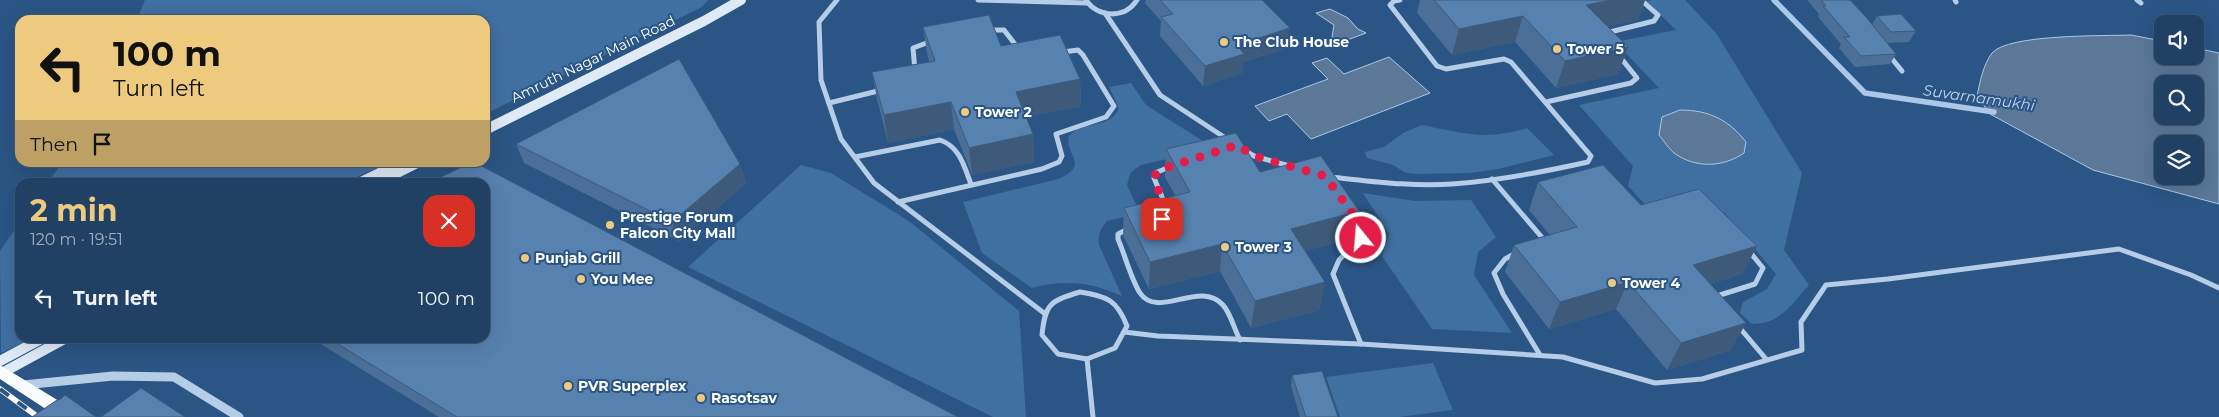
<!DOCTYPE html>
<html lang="en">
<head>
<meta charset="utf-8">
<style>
	:root { --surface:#204064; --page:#28476a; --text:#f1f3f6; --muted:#a2afbf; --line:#3d5978; --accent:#edca7e }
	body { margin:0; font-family:Montserrat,sans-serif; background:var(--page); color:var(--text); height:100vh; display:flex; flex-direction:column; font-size:19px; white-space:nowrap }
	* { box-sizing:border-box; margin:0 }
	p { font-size:16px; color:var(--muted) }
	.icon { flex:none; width:28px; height:28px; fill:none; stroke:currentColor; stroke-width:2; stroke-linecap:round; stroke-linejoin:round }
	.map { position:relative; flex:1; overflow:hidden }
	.side { position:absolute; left:15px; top:178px; width:475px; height:165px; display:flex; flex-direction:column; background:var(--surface); border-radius:15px; box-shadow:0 5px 20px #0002,0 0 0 1px var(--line) }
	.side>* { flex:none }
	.banner { position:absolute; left:15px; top:15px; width:475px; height:152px; border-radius:15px; box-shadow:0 5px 20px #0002,0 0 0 1px var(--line); background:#edca7e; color:#111; overflow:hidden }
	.controls { position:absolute; left:2154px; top:15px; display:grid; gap:10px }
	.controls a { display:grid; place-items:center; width:50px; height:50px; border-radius:10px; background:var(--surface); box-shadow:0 5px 20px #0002,0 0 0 1px var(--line); font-size:25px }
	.pin { position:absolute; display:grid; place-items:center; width:42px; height:42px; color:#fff; margin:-21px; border-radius:10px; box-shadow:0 2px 8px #0006 }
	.me { position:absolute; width:55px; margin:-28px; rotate:343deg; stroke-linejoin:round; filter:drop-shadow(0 0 4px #0008) }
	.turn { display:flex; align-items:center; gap:18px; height:105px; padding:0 15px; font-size:22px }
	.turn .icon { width:65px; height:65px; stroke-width:2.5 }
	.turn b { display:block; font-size:35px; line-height:42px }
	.then { display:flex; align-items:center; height:48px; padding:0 15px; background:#0003; gap:10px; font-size:19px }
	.round { display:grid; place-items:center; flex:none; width:52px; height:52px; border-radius:15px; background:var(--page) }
	.head { display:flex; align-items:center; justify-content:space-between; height:85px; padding:0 15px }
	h1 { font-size:30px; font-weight:700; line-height:38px; color:var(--accent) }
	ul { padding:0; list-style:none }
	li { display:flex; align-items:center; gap:15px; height:70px; padding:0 15px }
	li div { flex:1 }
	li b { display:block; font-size:19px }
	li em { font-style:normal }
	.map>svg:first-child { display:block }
</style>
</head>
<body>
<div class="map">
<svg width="2219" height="417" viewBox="0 0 2219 417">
	<rect width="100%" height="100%" fill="#2b5585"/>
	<g fill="#406fa1">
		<path d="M145,0H708L702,7L485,114V20H137Z"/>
		<path d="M1652,0H1685L1716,33L1802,173L1784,250L1809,285C1792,304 1780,324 1752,324L1740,313L1743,302L1767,289L1776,274L1725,213L1695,199L1650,210L1628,186L1633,166L1579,105L1659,88L1615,42L1676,30L1646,1Z"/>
		<path d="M1131,83L1146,105L1214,148L1141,165L1135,169L1130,174L1127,185L1140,213L1107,221C1100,229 1098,235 1099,245L1122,296C1092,282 1063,279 1032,288L982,253L963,202L1058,179C1092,165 1063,153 1069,136C1082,120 1110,130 1119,108L1109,87Z"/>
		<path d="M1422,125C1462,133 1487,141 1527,128L1554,155L1498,169L1471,173L1418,174L1406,173L1393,165L1367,158L1365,152L1384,147L1403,133Z"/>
		<path d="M62,163V162L387,163L346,182H48Z"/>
		<path d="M801,165L831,173L909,221L1019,311L1026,417H993L688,267Z"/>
		<path d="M1363,193L1415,201L1471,200L1496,237L1478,252L1474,275L1512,333L1432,329L1382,256L1389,234Z"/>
		<path d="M20,222V338H33L1,353L0,251Z"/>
		<path d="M1433,363L1453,410L1399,417H1340L1326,377Z"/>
	</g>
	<g fill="#5b7899" stroke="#abc8e7" fill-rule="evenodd">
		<path d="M1330,9L1348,18L1358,29L1366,33L1339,43L1332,37L1334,25L1316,13Z"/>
		<path d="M2131,35L2162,41V56H2195V48L2219,53V204L2093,170L1990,114L1977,96C1980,82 1983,65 1992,53C2008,34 2104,36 2131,35ZM2162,84H2195V116H2162ZM2162,144H2195V176H2162Z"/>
		<path d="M1389,57L1430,93L1311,139L1287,114L1269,121L1255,106L1328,79L1312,63L1327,58L1344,74Z"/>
		<path d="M1680,110C1709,110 1729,120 1746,142L1744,153C1724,167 1696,169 1674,153C1669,149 1664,141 1659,135L1662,117Z"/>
	</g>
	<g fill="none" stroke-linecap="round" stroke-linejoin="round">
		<path stroke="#abc8e7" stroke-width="5.5" d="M1774,0L1865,93L1994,112"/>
		<g stroke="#b6cde7" stroke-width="5">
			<path d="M837,0L819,22L821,80L841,139L874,183L1044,313"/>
			<path d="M978,0L1087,3"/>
			<path d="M1086,0C1098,18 1125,19 1137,0"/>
			<path d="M1955,0L1956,2"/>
			<path d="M2137,0L2141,3"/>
			<path d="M1105,13L1160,95L1227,139"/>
			<path d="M989,30H1004L1018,48"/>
			<path d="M1606,33L1654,21L1658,15L1641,0"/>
			<path d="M1888,54L1902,71"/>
			<path d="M915,71L913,48L932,41"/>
			<path d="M1546,102L1631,83L1637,78L1620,57"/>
			<path d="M829,103L882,90"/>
			<path d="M1242,149L1254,156L1293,167"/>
			<path d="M855,157L940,140C960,147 964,166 971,184"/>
			<path d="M1330,177C1370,181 1412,187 1452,184C1498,181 1543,172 1588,162L1591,156L1511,62L1504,59L1446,69L1437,66L1390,5L1394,1L1400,0"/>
			<path d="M1492,179L1545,241"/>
			<path d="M898,202L1042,169L1059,162L1062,156L1056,134L1106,117L1114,106L1083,55L1078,50L1063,52"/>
			<path d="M1165,204L1154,178L1155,173L1172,166"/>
			<path d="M1354,216L1363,228L1361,238L1339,260L1333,274L1361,344"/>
			<path d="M1128,229L1118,234V239C1125,255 1131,279 1140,293C1158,320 1200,279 1223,305C1231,314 1234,329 1240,340"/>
			<path d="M1514,254L1505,259L1494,273L1503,294L1540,355"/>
			<path d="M1080,292C1107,296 1117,300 1127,326L1115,348L1087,359L1058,354L1042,335C1045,304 1050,301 1080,292Z"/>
			<path d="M1720,300V295L1755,284L1763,268L1749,251"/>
			<path d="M1739,327L1766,359"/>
			<path d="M1124,332L1158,336L1361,344L1563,357L1655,383L1702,379L1802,350L1801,322L1826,285L1888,279L2119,249L2191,275L2219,288"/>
			<path d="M1087,359L1093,417"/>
		</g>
		<path stroke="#b6cde7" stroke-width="9" d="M23,385L113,376L174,377L239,417"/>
		<g stroke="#dfeaf7" stroke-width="10">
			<path d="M485,130L704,21L741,0"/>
			<path d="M361,182L402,162"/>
			<path d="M379,182L419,162"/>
			<path d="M0,361L43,338"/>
			<path d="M0,374L66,338"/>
		</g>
		<path fill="#fbfcfe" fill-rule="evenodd" d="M0,365L77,412L79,417H58L0,379Z"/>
		<defs>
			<path id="rail" d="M0,389L38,417"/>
		</defs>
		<use href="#rail" stroke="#fff" stroke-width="5.5"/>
		<use href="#rail" stroke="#2b5585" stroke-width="4" stroke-dasharray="11" stroke-linecap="butt"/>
	</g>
	<g fill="#4b6f96">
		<path d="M1146,0H1262L1288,48L1243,62L1242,73L1203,86L1160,36L1161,21L1145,3Z"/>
		<path d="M1420,0H1645L1638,20L1606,26L1628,47L1618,74L1556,88L1515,42L1452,55L1417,13Z"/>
		<path d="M1807,0H1850L1872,25L1877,16L1916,31L1909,42L1887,43L1896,54L1890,64L1855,67L1839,48L1841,44L1818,17L1819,14Z"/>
		<path d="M923,27L1001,46L1080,79L1081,106L1026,117L1033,134L1034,162L972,175L954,129L888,143L877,99L872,72L929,62L927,53Z"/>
		<path d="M516,144L740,164L746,183L679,241L524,163Z"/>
		<path d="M1166,149L1260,172L1359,211L1354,238L1305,251L1320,310L1251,328L1220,271L1149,289L1123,235L1124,208L1175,195L1165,177Z"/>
		<path d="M1538,182L1641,205L1757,246L1742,274L1710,284L1731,350L1667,370L1616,309L1549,329L1505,272L1514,245L1550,235L1529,210Z"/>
		<path d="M311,338H485L958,417H439Z"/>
		<path d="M1292,375L1338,417H1300L1291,386Z"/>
	</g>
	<g fill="#3d5a7a">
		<path d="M1612,0H1645L1638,20L1577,32L1586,5Z"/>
		<path d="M1523,16L1515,42L1452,55L1459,29Z"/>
		<path d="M1290,28L1288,48L1243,62L1242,73L1203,86L1205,66L1237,45Z"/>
		<path d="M1628,47L1618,74L1556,88L1565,61Z"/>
		<path d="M1080,79L1081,106L1018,119L1016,92Z"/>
		<path d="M951,102L954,129L888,143L884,115Z"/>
		<path d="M1033,134L1034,162L972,175L969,148Z"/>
		<path d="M740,164L746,183L679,241L672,222Z"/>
		<path d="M1359,211L1354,238L1287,256L1291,229Z"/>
		<path d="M1222,244L1220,271L1149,289L1150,262Z"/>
		<path d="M1757,246L1742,274L1680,293L1693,265Z"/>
		<path d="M1325,282L1320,310L1251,328L1255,301Z"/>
		<path d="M1628,282L1616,309L1549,329L1560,302Z"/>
		<path d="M1746,323L1731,350L1667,370L1681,343Z"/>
	</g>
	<g fill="#5781ae" stroke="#3d5a7a">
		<path d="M1160,0H1262L1290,28L1237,45L1244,54L1205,66L1161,17L1173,14Z"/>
		<path d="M1434,0H1612L1586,5L1628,47L1565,61L1523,16L1459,29Z"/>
		<path d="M1821,0H1850L1866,17L1896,54L1861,56L1844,37H1850L1823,6H1826Z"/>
		<path d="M1901,14L1916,31L1891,32L1877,16Z"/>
		<path d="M989,15L1001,46L1060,35L1080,79L1016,92L1033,134L969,148L951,102L884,115L872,72L935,61L923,27Z"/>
		<path d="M679,59L740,164L672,222L516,144Z"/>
		<path d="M1236,133L1260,172L1321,156L1359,211L1291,229L1325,282L1255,301L1222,244L1150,262L1124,208L1190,192L1166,149Z"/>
		<path d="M472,162H474L958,417H457L328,338H485V182H431Z"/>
		<path d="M1603,165L1641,205L1699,189L1757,246L1693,265L1746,323L1681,343L1628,282L1560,302L1514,245L1577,227L1538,182Z"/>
		<path d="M1322,371L1338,417H1306L1292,375Z"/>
		<path d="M141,388L185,417H101Z"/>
		<path d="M65,395L96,417H32L57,400L61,399Z"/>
	</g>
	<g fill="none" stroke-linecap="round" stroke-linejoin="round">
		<path stroke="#e11d48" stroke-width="9" stroke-dasharray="0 16.2" d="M1162,219L1167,214C1167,200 1152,187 1156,173L1162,169L1237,145L1254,156L1325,176L1363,228L1361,238"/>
	</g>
	<g fill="#edca7e" stroke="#2b5585" stroke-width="2">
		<circle cx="1224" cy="42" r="5"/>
		<circle cx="1557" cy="49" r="5"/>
		<circle cx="965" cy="112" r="5"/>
		<circle cx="610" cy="225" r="5"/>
		<circle cx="1225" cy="247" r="5"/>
		<circle cx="525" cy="258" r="5"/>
		<circle cx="581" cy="279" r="5"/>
		<circle cx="1612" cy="283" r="5"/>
		<circle cx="568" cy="386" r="5"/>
		<circle cx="701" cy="398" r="5"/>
	</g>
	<g text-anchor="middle" stroke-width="4" stroke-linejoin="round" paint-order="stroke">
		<g font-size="14" font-weight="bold" fill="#fff" stroke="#2b5585" text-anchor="start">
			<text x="1234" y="47">The Club House</text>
			<text x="1567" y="54">Tower 5</text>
			<text x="975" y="117">Tower 2</text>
			<text x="620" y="222">Prestige Forum<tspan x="620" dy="16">Falcon City Mall</tspan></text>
			<text x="1235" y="252">Tower 3</text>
			<text x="535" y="263">Punjab Grill</text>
			<text x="591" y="284">You Mee</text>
			<text x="1622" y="288">Tower 4</text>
			<text x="578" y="391">PVR Superplex</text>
			<text x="711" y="403">Rasotsav</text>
		</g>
		<g font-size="14" fill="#fff" stroke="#2b5585">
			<text transform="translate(593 59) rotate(-26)" y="5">Amruth Nagar Main Road</text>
		</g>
		<g font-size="15" font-style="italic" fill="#c1d7ee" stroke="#2b5585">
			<text transform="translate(1979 98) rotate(8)" y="5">Suvarnamukhi</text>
		</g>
	</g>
</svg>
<div class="controls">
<a><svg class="icon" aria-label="sound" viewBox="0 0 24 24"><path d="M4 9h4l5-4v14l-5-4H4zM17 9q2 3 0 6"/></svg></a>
<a><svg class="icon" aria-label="search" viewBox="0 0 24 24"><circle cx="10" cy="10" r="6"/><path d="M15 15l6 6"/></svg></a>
<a><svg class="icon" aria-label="layers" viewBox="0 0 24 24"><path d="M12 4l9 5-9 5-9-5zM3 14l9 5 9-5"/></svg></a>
</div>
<div class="pin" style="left:1162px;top:219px;background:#d93025"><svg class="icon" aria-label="arrive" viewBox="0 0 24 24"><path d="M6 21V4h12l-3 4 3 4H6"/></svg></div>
<svg class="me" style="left:1361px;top:238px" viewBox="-20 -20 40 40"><circle r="17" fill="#e11d48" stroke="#fff" stroke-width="3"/><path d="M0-11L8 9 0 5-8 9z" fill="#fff"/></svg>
<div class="banner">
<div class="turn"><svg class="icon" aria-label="left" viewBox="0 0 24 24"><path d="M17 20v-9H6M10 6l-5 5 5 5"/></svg><div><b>100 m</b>Turn left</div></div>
<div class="then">Then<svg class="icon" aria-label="arrive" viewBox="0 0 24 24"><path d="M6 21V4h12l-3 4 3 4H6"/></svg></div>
</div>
<section class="side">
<div class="head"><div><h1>2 min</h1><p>120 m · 19:51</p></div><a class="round" style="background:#d93025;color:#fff"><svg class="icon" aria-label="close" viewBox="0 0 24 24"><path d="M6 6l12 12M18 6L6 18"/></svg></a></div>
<ul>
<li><svg class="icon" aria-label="left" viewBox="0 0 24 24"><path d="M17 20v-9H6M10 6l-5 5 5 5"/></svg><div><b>Turn left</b></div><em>100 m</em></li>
</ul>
</section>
</div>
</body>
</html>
